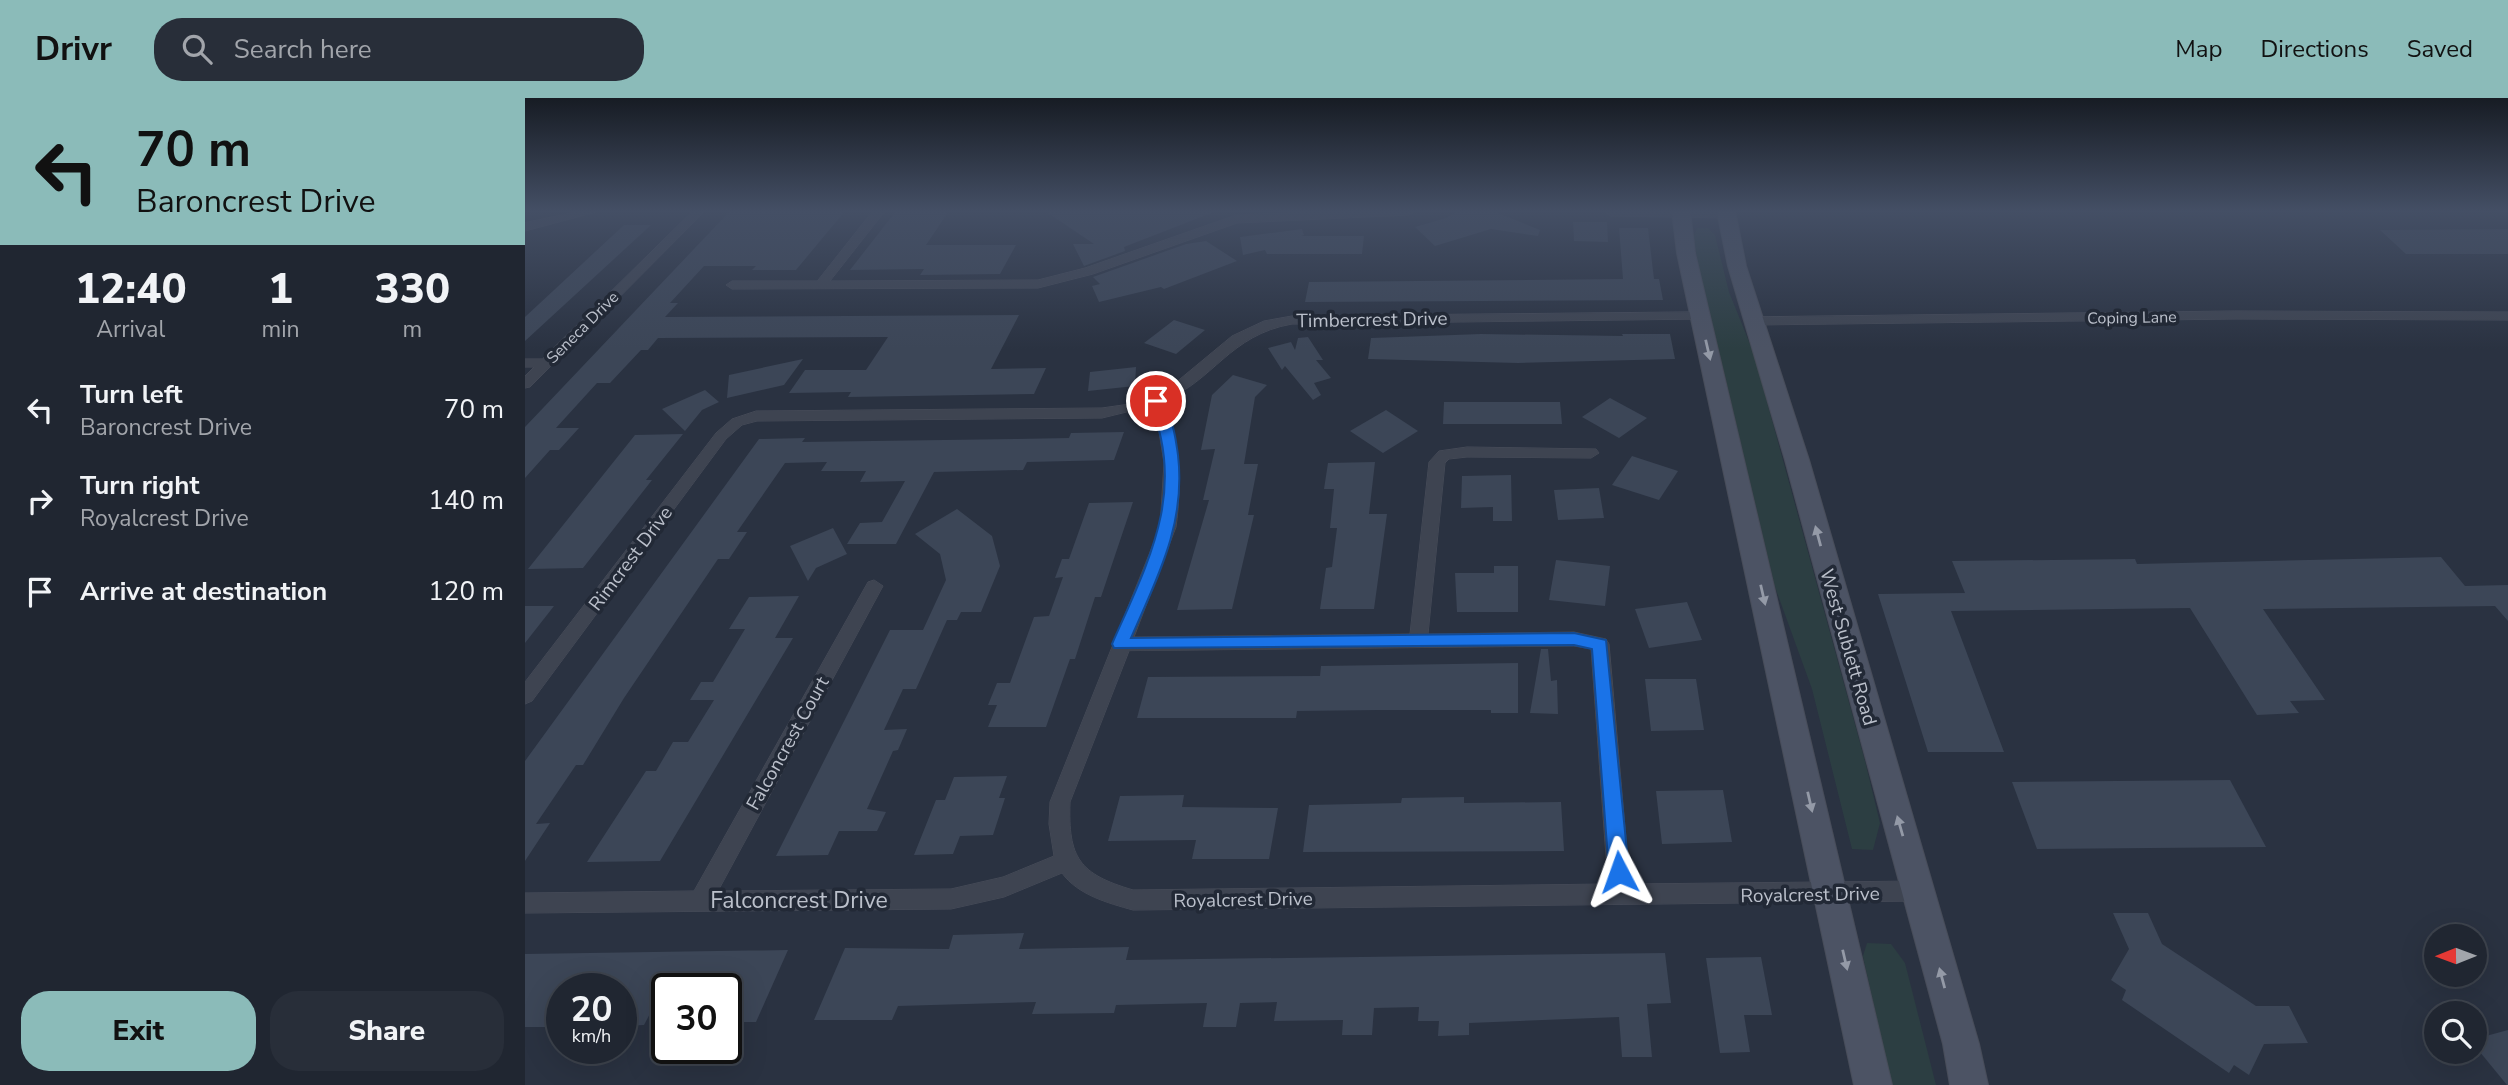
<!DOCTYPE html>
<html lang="en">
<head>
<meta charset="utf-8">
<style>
	:root { --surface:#202631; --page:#282e39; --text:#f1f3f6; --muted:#a2a5ab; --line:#3d434d; --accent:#8bbbb9 }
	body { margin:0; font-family:"Nunito Sans",sans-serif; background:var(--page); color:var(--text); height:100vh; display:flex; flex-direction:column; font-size:26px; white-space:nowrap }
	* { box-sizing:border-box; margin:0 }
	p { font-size:23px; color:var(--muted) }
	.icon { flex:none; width:38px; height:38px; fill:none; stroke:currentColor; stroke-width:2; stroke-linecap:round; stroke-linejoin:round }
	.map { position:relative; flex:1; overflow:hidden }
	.panel { display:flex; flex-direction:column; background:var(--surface); width:525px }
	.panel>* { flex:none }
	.hud { background:#8bbbb9; color:#111; overflow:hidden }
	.needle { width:46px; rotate:269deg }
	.fabs { position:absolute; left:1899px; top:826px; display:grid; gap:14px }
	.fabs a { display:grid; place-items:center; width:63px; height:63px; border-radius:50%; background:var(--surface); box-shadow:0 7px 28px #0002,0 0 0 2px var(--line); font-size:35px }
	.speed { position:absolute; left:21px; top:875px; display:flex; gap:14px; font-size:35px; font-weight:700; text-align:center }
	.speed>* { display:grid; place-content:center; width:91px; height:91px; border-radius:50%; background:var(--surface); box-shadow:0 7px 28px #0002,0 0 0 2px var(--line); line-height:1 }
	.speed small { font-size:18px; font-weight:400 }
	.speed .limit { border:4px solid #111; border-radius:10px; background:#fff; color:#111 }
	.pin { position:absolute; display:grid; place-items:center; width:60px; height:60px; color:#fff; margin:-30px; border:4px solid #fff; border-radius:50%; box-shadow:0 2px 7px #0007 }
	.me { position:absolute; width:77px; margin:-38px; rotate:356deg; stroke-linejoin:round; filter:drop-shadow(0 0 5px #0008) }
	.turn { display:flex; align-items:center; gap:24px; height:147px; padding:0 21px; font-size:32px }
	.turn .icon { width:91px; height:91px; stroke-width:2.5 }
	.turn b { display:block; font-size:49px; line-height:60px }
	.eta { display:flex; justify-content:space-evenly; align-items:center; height:119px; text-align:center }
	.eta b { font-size:42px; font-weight:800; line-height:49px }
	.action { display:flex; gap:14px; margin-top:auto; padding:14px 21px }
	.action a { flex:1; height:80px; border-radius:28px; background:var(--accent); color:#111; font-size:28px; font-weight:800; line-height:80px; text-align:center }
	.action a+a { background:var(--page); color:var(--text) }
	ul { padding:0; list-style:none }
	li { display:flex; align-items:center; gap:21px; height:91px; padding:0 21px }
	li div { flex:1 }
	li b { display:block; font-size:26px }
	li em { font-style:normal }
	header { display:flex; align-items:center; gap:42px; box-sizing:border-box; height:98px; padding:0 35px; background:var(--accent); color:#111 }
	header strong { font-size:33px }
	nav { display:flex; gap:38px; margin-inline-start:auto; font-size:24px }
	.search { width:490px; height:63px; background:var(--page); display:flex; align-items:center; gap:18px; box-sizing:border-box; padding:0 24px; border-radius:28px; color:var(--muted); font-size:26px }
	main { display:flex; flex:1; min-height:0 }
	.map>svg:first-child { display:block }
</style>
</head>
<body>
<header>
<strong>Drivr</strong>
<div class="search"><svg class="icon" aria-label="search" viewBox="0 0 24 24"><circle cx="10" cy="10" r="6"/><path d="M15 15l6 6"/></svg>Search here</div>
<nav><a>Map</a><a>Directions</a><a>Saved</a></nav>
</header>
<main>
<section class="panel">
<div class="hud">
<div class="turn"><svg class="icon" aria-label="left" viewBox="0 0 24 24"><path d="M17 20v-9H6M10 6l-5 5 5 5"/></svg><div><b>70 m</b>Baroncrest Drive</div></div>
</div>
<div class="eta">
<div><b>12:40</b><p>Arrival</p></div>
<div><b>1</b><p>min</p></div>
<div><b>330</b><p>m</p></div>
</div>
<ul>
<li><svg class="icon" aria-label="left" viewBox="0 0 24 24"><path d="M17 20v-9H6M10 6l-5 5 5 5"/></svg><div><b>Turn left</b><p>Baroncrest Drive</p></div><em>70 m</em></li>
<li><svg class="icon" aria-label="right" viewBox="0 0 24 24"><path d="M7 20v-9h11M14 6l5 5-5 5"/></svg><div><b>Turn right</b><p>Royalcrest Drive</p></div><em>140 m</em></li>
<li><svg class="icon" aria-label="arrive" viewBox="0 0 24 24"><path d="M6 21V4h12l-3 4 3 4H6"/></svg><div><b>Arrive at destination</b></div><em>120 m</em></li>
</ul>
<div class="action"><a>Exit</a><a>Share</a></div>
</section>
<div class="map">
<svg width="1983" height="987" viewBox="0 0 1983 987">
	<rect width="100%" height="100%" fill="#2a3241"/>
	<g fill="#2c3e42">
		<path d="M1172,130H1183L1190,137L1204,194L1229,256L1340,663L1355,725L1348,752L1327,751L1287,591L1250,489L1173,165L1168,139Z"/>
		<path d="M1342,845L1366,846L1380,865L1411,987H1367L1340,868L1338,858Z"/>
	</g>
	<g fill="#3c4657">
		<path d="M205,113H320L271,172H227L231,168H179L145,205H153L140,219L494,217L466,271L521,270L509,296L323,299L326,294L264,295L280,272H341L363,239L133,240L123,252H116L85,285H72L31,330H54L34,352H25L0,380V329Z"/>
		<path d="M371,113H424L401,147H491L475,176L395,177L399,171L325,172Z"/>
		<path d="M520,113H689V114L599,149L600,153L559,168L548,146H569Z"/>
		<path d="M934,113H968L1015,132L1013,138L966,131L910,148L890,129L921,120Z"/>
		<path d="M1048,124H1082L1083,144L1049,143Z"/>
		<path d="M99,127H126L0,243V219Z"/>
		<path d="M1094,130H1123L1129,181H1134L1138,202L780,204L784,184L1098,181Z"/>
		<path d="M777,131L779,137L776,138H839L837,156H742L740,152L718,157L715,139Z"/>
		<path d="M1983,131V156H1881L1855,132Z"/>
		<path d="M681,143L712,163L639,191L636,189L574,204L567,188L575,186L568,179L661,146Z"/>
		<path d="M649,222L680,232L651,256L619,245Z"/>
		<path d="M1097,236H1145L1150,261L993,265L843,261L846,240L956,236L1098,238Z"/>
		<path d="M783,239L798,262H791L806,280L789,285L796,297L788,302L760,268L757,272L743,250L766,244L770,252L773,240Z"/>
		<path d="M278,261L259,287L202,300L204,277Z"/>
		<path d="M611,269L610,288L563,293L565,274Z"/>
		<path d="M708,277L742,287L730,299L719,366H733L723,417H729L707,511L652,512L684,402H678L690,351L676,352L687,297Z"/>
		<path d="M180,292L194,304L177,312L160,333L137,311Z"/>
		<path d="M1085,300L1122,320L1094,340L1057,319Z"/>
		<path d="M919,304H1035L1037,326H918Z"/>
		<path d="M861,312L893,333L858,355L825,333Z"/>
		<path d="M599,334L589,362L502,364L498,372L409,374L371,446H322L335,425L357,424L380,383L335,384L341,373H296L302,364L260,365L212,434H222L204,461H193L99,600L58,667H51L11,726L25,725L0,763V663L234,341L280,340L277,344L491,341L544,340L546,335Z"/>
		<path d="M158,336L121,382H127L58,470L3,471L110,337Z"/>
		<path d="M1107,358L1153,373L1134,402L1087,387Z"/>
		<path d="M850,364L844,416H862L849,511H795L801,470L807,469L812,430H805L809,391H799L803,365Z"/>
		<path d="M986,377L987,423H968V409L936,410L937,378Z"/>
		<path d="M1074,390L1079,420L1033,422L1029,392Z"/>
		<path d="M608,404L576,499H570L550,561H545L521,629H463L472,607H463L472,585H485L509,519L524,518L538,479L530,480L537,461H544L564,405Z"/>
		<path d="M432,411L467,438L475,468L456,514H436L432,522H422L391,591H378L359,632L382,631L373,652L368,653L342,711L361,714L352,733H314L303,757L251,758L365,532H398L421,482L415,456L390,436Z"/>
		<path d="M308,430L322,456L291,470L283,483L265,448Z"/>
		<path d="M1916,459L1940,488L1983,487V523L1970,508L1738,511L1800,602L1765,603L1774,615L1732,617L1665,510L1426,513L1479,654H1403L1353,496L1440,495L1427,463L1610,461L1612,466Z"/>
		<path d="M1031,462L1085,468L1080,508L1024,502Z"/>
		<path d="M969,468H993V514H932L930,475H969Z"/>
		<path d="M274,498L250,540H268L135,763L62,764L121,673H131L148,644H163L189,602H165L176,584H188L220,531H204L224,499Z"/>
		<path d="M1162,504L1177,542L1124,550L1110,511Z"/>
		<path d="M0,508H29L0,545Z"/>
		<path d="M1016,551H1023L1026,583L1032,582L1033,616L1005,615Z"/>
		<path d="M993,565V615H966V612H853L772,613L771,620H612L623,579L795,578L796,568Z"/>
		<path d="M1120,581H1171L1179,632L1126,633Z"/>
		<path d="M482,678L474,700H480L468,737L435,738L428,756L389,757L411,702H420L429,679Z"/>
		<path d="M1705,682L1741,749L1512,751L1487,684Z"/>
		<path d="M1198,692L1207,744L1137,746L1131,693Z"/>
		<path d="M659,697L657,709L753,710L744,761H667L671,742L583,743L595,698Z"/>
		<path d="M939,699V705L1036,704L1039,753L778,754L784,707L876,705L877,700Z"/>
		<path d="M1588,815H1623L1637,846L1731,908H1764L1783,945L1739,946L1724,977L1709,967L1704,975L1597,902L1601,892L1586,882L1604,851Z"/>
		<path d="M499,835L494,851L604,849L601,862L1140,855L1146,905L1122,906L1127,959H1097L1094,919L944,925V937L913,938L914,923H893L894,909L849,910L847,937H817L818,922L749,923L752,904L715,905L711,929H678L682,905L591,907L589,915L507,916L511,904L373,908L367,922H289L320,850L424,851L428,837Z"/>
		<path d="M263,852L231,924H201V891H138L119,927L96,928V891H37V929H0V856Z"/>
		<path d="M1236,859L1247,917H1219L1225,954L1195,955L1181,860Z"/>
		<path d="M1983,932V987H1982L1950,948V941Z"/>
	</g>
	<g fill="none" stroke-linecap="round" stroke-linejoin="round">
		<defs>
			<g id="minor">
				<path d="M56,113H75L0,133V125Z"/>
				<path d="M168,113H180L5,289L0,290V278L9,269H0V261H17Z"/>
				<path d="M348,113H360L305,183L513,182L560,170L711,117L817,113H890L884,117L712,125L568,176L513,190L207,191L201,187L207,183H292Z"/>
				<path d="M1710,213L1983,214V222L1710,221L1230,227L1223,223L1230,219Z"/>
				<path d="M1175,214L1182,218L1180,221L767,226C704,237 689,283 638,303C655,345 657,385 651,429L609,539L885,536L904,364L914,353L942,349L1071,351L1074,355L1066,360L942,359L924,361L920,365L903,536L1049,534L1081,541L1084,546L1105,786L1394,783L1402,786L1405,793L1402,800L1394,803L608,812C583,805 553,797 537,775L479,799L426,811L0,815V795L169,793L343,484L349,482L358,488L193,793L426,791L478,779L529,758L524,726L525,704L635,429L639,365L634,334L626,308L577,320L232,323L217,327L201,341L7,603L0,606V584L191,335L207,321L231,313L577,310L605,306L643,291L707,238L739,223L767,218ZM1049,548L1066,551L1083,786L608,792C554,776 543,760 545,704L604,553Z"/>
			</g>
			<path id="tertiary" d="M1078,113H1206L1208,115L1200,120L1086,118Z"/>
			<g id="secondary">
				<path d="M1147,113H1165L1170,155L1367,987H1329L1152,155Z"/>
				<path d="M1192,113H1210L1221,168L1284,362L1454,946L1463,987H1425L1418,946L1260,362L1203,168Z"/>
			</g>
		</defs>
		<use href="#minor" stroke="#484d5a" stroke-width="1"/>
		<use href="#tertiary" stroke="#484d5a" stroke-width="1"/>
		<use href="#secondary" stroke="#484d5a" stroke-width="2"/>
		<use href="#minor" fill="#3e4451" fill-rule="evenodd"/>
		<use href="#tertiary" fill="#3e4451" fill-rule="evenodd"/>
		<use href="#secondary" fill="#4c5364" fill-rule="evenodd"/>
	</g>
	<defs><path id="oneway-solid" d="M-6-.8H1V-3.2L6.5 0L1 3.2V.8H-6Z" transform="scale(1.75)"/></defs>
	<g fill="#949aa7">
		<use href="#oneway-solid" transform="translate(1183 252) rotate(77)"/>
		<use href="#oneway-solid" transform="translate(1293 438) rotate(-105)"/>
		<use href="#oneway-solid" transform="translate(1238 497) rotate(77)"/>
		<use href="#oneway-solid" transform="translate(1285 704) rotate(77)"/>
		<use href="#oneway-solid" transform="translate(1375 728) rotate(-106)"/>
		<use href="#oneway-solid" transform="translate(1320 862) rotate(77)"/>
		<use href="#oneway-solid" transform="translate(1417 880) rotate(-105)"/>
	</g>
	<linearGradient id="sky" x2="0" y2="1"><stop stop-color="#171c24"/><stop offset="0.45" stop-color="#444f65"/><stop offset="1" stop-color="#444f65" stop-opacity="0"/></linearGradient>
	<rect width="1983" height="251" fill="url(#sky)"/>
	<path fill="#1a73e8" stroke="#114b97" stroke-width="2" d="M631,299C639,302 641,312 645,320C650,332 651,344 653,357C661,426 633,478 606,540L1049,535L1081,542L1104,774L1101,781L1094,783L1087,781L1084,774L1067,551L1049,547L589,550L587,546C623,464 663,393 624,303Z"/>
	<g text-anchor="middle" stroke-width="7" stroke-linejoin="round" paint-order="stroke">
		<g font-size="16" fill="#bbc0cb" stroke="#222936">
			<text transform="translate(1607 219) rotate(-1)" y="6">Coping Lane</text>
			<text transform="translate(57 229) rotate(-45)" y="6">Seneca Drive</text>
		</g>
		<g font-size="19" fill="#bbc0cb" stroke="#222936">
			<text transform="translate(847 221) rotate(-1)" y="7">Timbercrest Drive</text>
			<text transform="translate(105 460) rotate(-53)" y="7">Rimcrest Drive</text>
			<text transform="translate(1324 549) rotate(74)" y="7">West Sublett Road</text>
			<text transform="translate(262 645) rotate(-61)" y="7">Falconcrest Court</text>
			<text transform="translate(1285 796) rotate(-1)" y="7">Royalcrest Drive</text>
			<text transform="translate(718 801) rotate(-1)" y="7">Royalcrest Drive</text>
		</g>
		<g font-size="23" fill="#bbc0cb" stroke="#222936">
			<text x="274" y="810">Falconcrest Drive</text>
		</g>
	</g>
</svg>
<div class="fabs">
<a><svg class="needle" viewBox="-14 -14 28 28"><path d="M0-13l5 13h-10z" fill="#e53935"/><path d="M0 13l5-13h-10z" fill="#a2a5ab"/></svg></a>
<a><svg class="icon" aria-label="search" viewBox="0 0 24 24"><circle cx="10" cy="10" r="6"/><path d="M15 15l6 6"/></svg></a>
</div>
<div class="speed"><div>20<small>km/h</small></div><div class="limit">30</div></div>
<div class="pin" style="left:631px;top:303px;background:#d93025"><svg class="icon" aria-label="arrive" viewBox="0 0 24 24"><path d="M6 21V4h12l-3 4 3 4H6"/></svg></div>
<svg class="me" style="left:1094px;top:774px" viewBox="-20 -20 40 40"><path d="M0-17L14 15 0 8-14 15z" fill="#1a73e8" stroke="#fff" stroke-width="4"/></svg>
</div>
</main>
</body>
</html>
